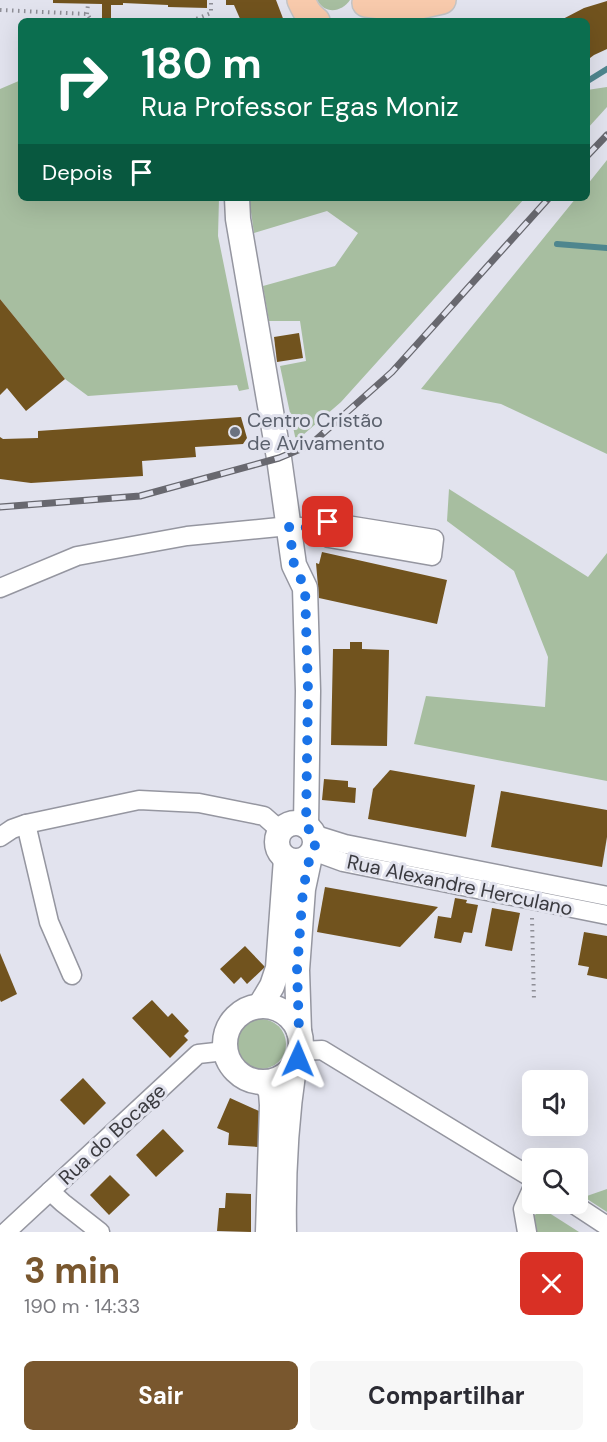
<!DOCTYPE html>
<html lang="pt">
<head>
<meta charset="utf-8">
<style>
	:root { --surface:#fff; --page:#f7f7f7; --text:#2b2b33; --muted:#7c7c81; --accent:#79572e }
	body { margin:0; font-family:"DM Sans",sans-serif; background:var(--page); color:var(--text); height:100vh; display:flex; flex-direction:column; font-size:22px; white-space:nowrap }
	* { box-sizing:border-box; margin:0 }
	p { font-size:20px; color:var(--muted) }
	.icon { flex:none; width:33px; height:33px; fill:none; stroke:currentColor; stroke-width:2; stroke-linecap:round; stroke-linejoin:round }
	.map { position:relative; height:1232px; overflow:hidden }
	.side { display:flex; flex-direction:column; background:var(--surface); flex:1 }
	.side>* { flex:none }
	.hud { position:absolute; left:18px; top:18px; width:572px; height:183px; border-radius:9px; box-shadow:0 6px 24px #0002; background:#0b6e4f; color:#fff; overflow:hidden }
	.controls { position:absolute; left:522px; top:1070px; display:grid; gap:12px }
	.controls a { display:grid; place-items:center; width:66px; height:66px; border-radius:9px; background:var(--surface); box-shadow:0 6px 24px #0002; font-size:30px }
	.pin { position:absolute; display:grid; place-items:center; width:51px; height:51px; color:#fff; margin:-26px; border-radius:12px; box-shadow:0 3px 9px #0006 }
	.me { position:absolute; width:66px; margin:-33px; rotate:1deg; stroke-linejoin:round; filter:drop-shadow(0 0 4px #0008) }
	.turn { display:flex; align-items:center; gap:21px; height:126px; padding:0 24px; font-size:27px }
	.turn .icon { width:78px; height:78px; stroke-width:2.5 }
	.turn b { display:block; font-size:42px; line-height:51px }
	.then { display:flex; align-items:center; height:57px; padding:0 24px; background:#0003; gap:12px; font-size:22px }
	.round { display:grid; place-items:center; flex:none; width:63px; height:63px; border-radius:9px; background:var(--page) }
	.summary { display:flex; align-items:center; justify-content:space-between; height:102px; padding:0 24px }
	h1 { font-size:36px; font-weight:700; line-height:45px; color:var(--accent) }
	.button { display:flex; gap:12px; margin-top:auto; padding:12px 24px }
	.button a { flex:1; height:69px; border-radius:9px; background:var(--accent); color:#fff; font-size:24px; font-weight:700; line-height:69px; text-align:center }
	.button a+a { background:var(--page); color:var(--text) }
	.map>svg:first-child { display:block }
</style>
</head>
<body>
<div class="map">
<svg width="607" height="1232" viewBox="0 0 607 1232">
	<rect width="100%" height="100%" fill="#e2e3ee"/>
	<g fill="#a7bea0">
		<path d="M317,0H350C342,12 325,15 317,0Z"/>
		<path d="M21,80V198H219L218,236L249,389L239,391L237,385L88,396L65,379L0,299V89Z"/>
		<path d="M607,87V107L587,129V90Z"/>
		<path d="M607,160V454L501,404L421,389L576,198H586L587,185Z"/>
		<path d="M249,198H525L341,402L296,441L280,366L306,361L300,321H269L263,286L335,266L358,233L327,211L254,233Z"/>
		<path d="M449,489L588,577L607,553V781L414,744L426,696L545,707L548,657L514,571L447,521Z"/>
		<circle cx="261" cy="1044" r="25"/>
		<path d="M607,1189V1212L584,1197Z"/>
		<path d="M543,1209L579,1232H535L532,1217Z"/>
	</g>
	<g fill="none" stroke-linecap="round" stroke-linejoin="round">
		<g stroke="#4e868e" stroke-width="6">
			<path d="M586,82L607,69"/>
			<path d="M557,244L607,248"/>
		</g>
	</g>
	<g fill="#71531e">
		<path d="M53,0H207V8L168,7V5L123,3V5H111V19L102,18V4L53,3Z"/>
		<path d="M226,0H276L284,21H241L234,5H226Z"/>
		<path d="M607,1V49L594,55L586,61V21H559L584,8Z"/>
		<path d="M0,299L65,379L26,411L7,388L0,395Z"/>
		<path d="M299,333L303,358L277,362L274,337Z"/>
		<path d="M241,417L247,438L243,444L195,447L196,457L142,461L143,476L31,483L0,479V437L3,439L38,438V431Z"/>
		<path d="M322,552L447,580L437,624L319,598L316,563L319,564Z"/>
		<path d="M350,642H362V649L389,650L387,746L331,745L333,649H350Z"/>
		<path d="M390,770L475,785L466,837L368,819L373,789Z"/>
		<path d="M324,779L348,781V787L356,788L355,803L322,800Z"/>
		<path d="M501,791L607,810V837L602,867L491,847Z"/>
		<path d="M325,887L438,907L400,947L317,932Z"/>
		<path d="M455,898L467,900L466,903L478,905L472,933L464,932L461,943L434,938L438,916L451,918Z"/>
		<path d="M492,908L520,913L512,951L485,946Z"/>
		<path d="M584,932L607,936V979L587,975L589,967L578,965Z"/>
		<path d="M245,946L265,967L247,984L241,977L234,984L220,969Z"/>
		<path d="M0,953L17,994L1,1002L0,1000Z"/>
		<path d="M152,1000L168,1017L172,1013L189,1031L184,1036L188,1040L170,1058L132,1018Z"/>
		<path d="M83,1078L106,1103L84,1125L60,1100Z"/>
		<path d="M230,1098L259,1111L258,1147L228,1145L229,1133L217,1128Z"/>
		<path d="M163,1129L184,1151L156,1177L136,1155Z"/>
		<path d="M110,1175L130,1195L109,1215L90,1195Z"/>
		<path d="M226,1193L251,1194V1232L217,1231L219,1208H225Z"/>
	</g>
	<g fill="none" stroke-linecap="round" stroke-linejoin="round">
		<defs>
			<g id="street">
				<path d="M0,588L77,556L187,536L289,526L311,528L329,538L432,556L434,539L328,522L311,528"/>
				<path d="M26,824L49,922L72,975"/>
				<path d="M313,834L345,844L607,896"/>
				<path d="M0,837L12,829L26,824L139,800L199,803L264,816L281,831"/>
				<path d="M313,851L343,862L607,915"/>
				<path d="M301,1051L322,1050L532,1178"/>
				<path d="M50,1191L63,1203L100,1232"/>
				<path d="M572,1203L607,1226"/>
				<path d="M6,1232L198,1054L225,1051"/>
				<path d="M527,1232L523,1209L532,1189"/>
			</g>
			<g id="secondary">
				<path d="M237,198L238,219L279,458L294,565L305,588L308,691L306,826"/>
				<circle cx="296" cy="842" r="19"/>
				<circle cx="263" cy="1044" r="38"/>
				<path d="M260,1006L272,986L278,968L286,859"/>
				<path d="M299,1031L297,970L303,889L310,856"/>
				<path d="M266,1083L271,1092L272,1105L268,1232"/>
				<path d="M284,1232C283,1178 286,1120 294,1067"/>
			</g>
			<g id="primary">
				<path d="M301,0C305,9 308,15 316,21"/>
				<path d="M366,3L406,8L442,0"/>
			</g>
		</defs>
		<use href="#street" stroke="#9596a0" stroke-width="21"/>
		<use href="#secondary" stroke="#9596a0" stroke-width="27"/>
		<use href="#primary" stroke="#c4c4c5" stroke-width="30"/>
		<g stroke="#8e8e96" stroke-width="4" stroke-dasharray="1.5 4.5" stroke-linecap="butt">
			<path d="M0,10L87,14L92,21"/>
			<path d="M87,14L88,4"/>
			<path d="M191,21L211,13V0"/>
			<path d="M532,918L534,1001"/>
		</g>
		<use href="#street" stroke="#fff" stroke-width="18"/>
		<use href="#secondary" stroke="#fff" stroke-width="24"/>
		<use href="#primary" stroke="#f8caac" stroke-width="27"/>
		<defs>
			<g id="rail">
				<path d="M586,157L607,135"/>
				<path d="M0,507L140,496L279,458L310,445L392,372L549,198"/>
			</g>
		</defs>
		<use href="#rail" stroke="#68686f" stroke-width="7"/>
		<use href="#rail" stroke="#e2e3ee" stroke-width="4.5" stroke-dasharray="14" stroke-linecap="butt"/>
	</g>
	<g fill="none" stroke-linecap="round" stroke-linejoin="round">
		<path stroke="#1a73e8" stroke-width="10" stroke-dasharray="0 18" d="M298,1059C301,1049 301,1041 299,1031L297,970L303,890L310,856L313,851L315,845L313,834L306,826L308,691L305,588L294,565L289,526L311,528L328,522"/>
	</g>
	<circle fill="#6b7280" stroke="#e2e3ee" stroke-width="2" cx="235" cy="432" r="6"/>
	<g text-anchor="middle" stroke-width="6" stroke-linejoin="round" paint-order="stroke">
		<g font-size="20" fill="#5b616d" stroke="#e2e3ee" text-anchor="start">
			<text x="247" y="427">Centro Cristão<tspan x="247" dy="23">de Avivamento</tspan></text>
		</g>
		<g font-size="20" fill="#3a3a3f" stroke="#e2e3ee">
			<text transform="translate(460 885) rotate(12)" y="7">Rua Alexandre Herculano</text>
			<text transform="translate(112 1134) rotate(-43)" y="7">Rua do Bocage</text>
		</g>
	</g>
</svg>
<div class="controls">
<a><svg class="icon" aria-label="sound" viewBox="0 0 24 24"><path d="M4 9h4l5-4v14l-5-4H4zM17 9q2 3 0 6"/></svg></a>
<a><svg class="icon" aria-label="search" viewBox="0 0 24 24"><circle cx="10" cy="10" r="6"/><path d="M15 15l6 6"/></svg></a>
</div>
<div class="pin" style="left:328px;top:522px;background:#d93025"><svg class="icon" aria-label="arrive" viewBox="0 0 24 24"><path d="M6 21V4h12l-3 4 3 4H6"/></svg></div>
<svg class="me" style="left:298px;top:1059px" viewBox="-20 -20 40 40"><path d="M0-17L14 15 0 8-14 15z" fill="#1a73e8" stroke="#fff" stroke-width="4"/></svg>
<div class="hud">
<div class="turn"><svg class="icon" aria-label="right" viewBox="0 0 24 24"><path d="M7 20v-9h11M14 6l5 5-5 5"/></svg><div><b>180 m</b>Rua Professor Egas Moniz</div></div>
<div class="then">Depois<svg class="icon" aria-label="arrive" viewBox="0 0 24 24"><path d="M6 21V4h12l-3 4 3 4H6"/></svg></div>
</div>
</div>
<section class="side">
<div class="summary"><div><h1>3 min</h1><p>190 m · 14:33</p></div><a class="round" style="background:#d93025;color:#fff"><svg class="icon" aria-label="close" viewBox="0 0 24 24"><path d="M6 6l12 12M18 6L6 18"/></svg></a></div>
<div class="button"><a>Sair</a><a>Compartilhar</a></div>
</section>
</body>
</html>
